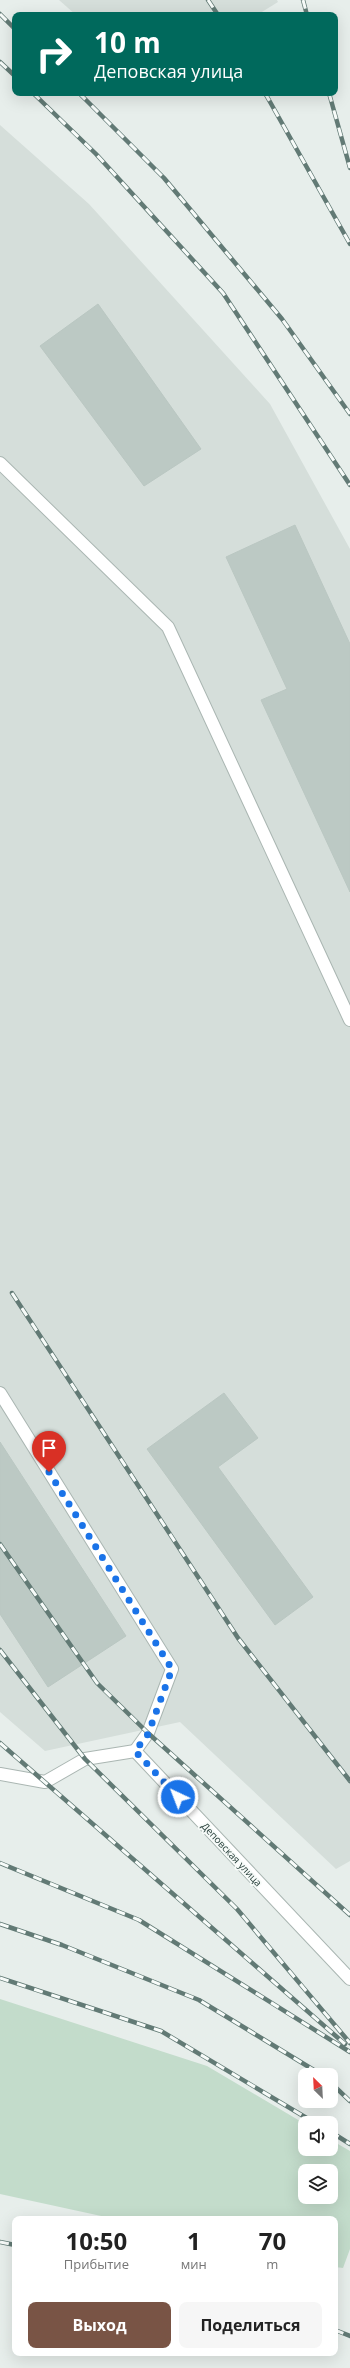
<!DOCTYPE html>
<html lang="ru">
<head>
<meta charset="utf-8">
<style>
	:root { --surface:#fff; --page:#f6f6f6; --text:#222; --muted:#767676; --accent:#795445 }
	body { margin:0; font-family:"Open Sans",sans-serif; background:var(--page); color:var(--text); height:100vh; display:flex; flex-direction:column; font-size:15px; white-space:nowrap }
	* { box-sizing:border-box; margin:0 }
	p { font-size:13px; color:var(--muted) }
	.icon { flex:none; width:22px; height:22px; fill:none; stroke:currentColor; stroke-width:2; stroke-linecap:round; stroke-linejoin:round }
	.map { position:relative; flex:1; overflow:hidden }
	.panel { position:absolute; left:12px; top:2216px; width:326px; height:140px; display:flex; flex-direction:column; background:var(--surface); border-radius:8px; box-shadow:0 4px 16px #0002 }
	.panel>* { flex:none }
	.hud { position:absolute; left:12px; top:12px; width:326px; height:84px; border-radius:8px; box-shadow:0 4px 16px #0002; background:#00695c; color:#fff; overflow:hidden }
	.needle { width:26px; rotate:336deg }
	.tools { position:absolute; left:298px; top:2068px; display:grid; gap:8px }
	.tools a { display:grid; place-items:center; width:40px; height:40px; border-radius:8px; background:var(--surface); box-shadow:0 4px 16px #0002; font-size:20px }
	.pin { position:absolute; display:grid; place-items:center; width:34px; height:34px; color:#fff; margin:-41px -17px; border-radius:50% 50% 50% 0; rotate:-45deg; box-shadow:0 0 4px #0007 }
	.pin .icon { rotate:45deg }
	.me { position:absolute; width:44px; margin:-22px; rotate:317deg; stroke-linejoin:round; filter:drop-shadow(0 0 3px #0008) }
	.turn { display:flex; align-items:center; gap:14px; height:84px; padding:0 16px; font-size:18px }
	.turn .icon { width:52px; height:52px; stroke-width:2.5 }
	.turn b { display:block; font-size:28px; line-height:34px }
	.eta { display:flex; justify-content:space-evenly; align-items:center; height:68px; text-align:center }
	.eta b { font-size:24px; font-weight:700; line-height:28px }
	.cta { display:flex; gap:8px; margin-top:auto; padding:8px 16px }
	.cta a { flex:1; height:46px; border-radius:8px; background:var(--accent); color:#fff; font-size:16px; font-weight:700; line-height:46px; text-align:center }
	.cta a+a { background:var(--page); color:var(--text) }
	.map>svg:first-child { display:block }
</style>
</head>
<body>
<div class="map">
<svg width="350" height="2368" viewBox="0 0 350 2368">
	<rect width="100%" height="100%" fill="#e7eeeb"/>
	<g fill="#d5deda">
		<path d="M59,0H277L278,2L257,15H76Z"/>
		<path d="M0,125L89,204L270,404L350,549V1861L336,1869L180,1722L45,1751L0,1712Z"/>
	</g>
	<path fill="#c3dccb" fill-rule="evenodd" d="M0,1999L207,2066L305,2124V2149H331V2140L350,2151V2249L343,2268L335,2267V2219H115L0,2194ZM305,2171H331V2197H305Z"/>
	<g fill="#bcc9c4" stroke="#bac7c2">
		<path d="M98,304L201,449L144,486L40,346Z"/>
		<path d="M295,525L350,644V892L261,700L287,689L226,557Z"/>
		<path d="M224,1393L258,1438L218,1467L313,1597L275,1625L147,1449Z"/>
		<path d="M0,1442L126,1636L48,1687L0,1614Z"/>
	</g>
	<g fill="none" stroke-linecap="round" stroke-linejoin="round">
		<defs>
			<g id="lane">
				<path d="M0,463L168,627L350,1020"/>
				<path d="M0,1774L45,1782L85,1759L135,1751"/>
			</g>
			<path id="street" d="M0,1393L172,1669L148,1733L135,1751L350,1979"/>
		</defs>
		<use href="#lane" stroke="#aab6b2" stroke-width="14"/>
		<use href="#street" stroke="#aab6b2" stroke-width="14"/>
		<use href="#lane" stroke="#fff" stroke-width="12"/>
		<use href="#street" stroke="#fff" stroke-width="12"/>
		<defs>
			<g id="rail">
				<path d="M208,0L218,15"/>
				<path d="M303,0L307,15"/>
				<path d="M0,14L15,29"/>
				<path d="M0,62L15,76"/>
				<path d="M33,93L96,154L223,293L350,485"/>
				<path d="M79,93L164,178L282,319L350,414"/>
				<path d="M265,93L350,244"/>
				<path d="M329,93L350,168"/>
				<path d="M12,1293L238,1638L350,1781"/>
				<path d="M0,1544L97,1683L148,1733L350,1915"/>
				<path d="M0,1650L85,1759L237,1909L350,2043"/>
				<path d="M0,1743L345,2044"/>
				<path d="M0,1863L139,1920L350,2052"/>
				<path d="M0,1924L62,1945L199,2000L322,2075"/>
				<path d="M0,1978L161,2031L315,2123"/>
				<path d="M331,2083L350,2101"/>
				<path d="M331,2132L350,2144"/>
				<path d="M0,2242L15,2245"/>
				<path d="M335,2330L350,2336"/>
			</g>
		</defs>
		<use href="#rail" stroke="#627a75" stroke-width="4.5"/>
		<use href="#rail" stroke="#f7fbf9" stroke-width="3" stroke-dasharray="9" stroke-linecap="butt"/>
	</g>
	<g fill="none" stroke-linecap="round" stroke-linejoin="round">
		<path stroke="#1a73e8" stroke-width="7" stroke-dasharray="0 12.6" d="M49,1472L172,1669L148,1734L135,1751L178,1797"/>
	</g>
	<g text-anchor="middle" stroke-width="3.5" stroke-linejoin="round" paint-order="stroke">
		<g font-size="10" fill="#273f3a" stroke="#f7fbf9">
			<text transform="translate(232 1854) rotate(47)" y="4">Деповская улица</text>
		</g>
	</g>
</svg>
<div class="tools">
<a><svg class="needle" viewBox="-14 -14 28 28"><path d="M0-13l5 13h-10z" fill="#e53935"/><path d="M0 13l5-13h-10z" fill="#767676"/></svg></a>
<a><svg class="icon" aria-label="sound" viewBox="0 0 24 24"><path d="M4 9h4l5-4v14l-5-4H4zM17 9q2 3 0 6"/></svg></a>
<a><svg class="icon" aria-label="layers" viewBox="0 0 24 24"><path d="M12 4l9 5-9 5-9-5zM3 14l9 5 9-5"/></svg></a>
</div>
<div class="pin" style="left:49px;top:1472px;background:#d93025"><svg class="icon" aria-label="arrive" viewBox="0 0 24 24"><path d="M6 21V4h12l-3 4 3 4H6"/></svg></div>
<svg class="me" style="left:178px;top:1797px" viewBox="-20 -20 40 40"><circle r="17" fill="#1a73e8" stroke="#fff" stroke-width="3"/><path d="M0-11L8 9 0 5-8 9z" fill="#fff"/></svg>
<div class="hud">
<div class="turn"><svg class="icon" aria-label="right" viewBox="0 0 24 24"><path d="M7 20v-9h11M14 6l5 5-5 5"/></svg><div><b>10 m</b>Деповская улица</div></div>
</div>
<section class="panel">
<div class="eta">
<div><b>10:50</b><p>Прибытие</p></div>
<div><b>1</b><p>мин</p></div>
<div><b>70</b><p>m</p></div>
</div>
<div class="cta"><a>Выход</a><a>Поделиться</a></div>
</section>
</div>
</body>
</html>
